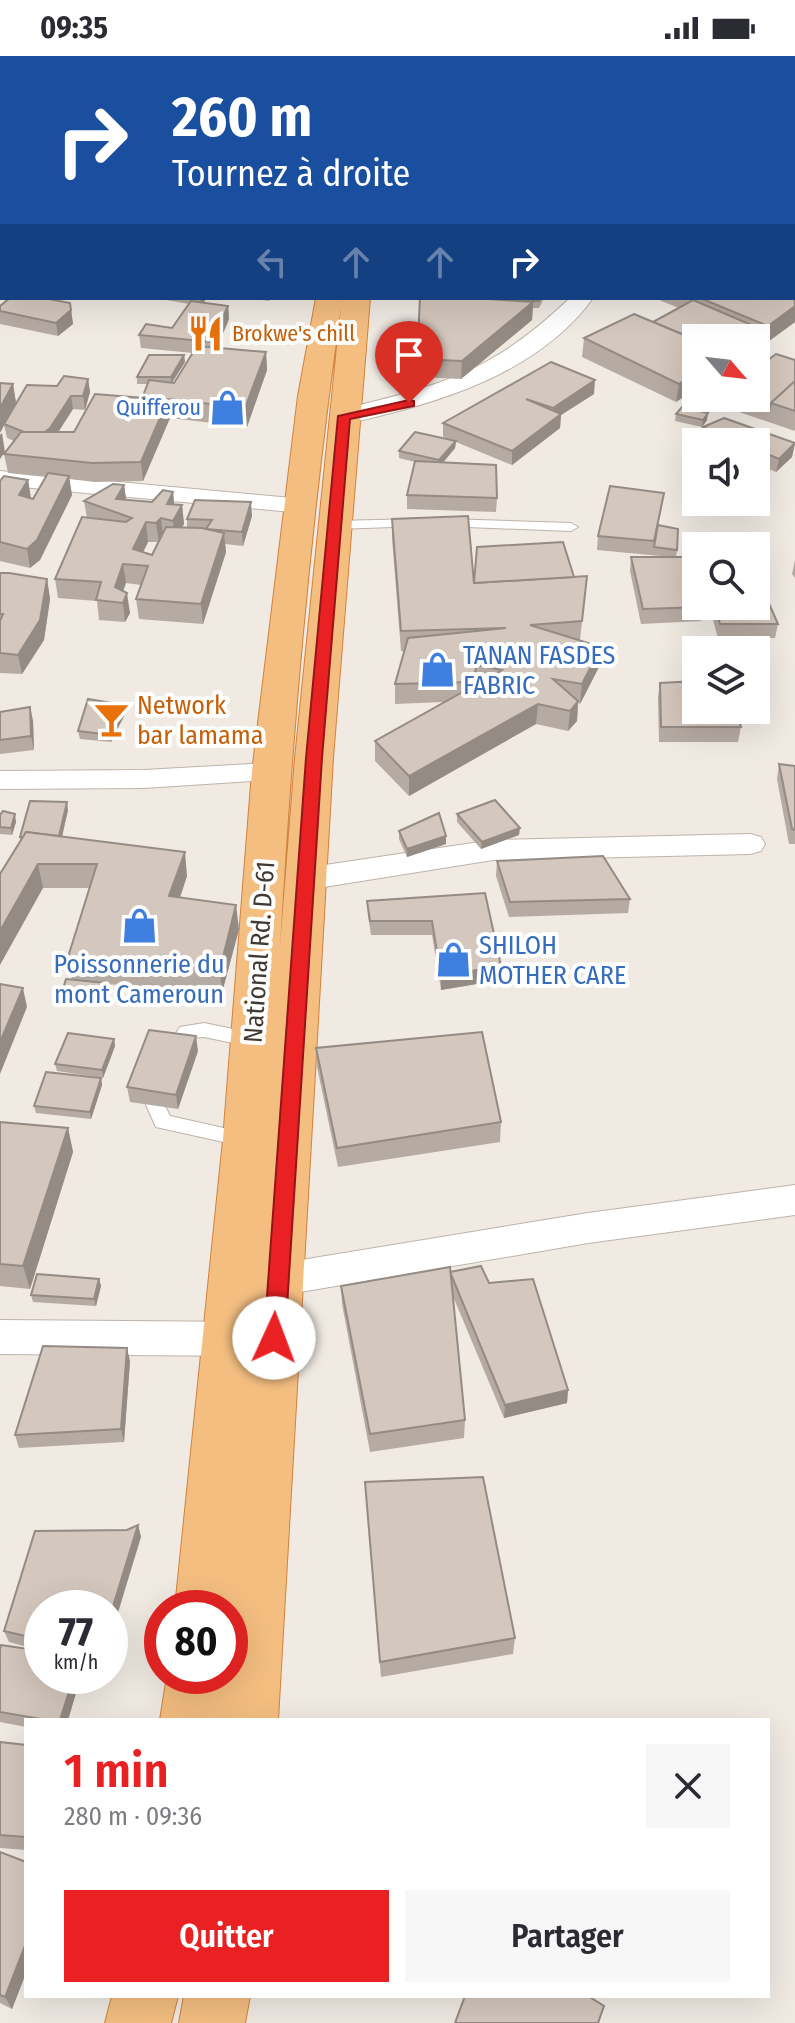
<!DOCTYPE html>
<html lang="fr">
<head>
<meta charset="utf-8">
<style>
	:root { --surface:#fff; --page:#f7f7f7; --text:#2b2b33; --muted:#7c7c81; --accent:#ea2123 }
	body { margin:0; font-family:"Fira Sans Condensed",sans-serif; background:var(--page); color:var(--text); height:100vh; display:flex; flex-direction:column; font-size:30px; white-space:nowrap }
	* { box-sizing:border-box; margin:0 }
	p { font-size:26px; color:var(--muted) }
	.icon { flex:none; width:44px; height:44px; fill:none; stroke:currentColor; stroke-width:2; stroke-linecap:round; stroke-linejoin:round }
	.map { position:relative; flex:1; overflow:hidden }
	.details { position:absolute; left:24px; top:1662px; width:746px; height:280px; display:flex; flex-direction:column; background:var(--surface); border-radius:0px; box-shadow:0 8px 32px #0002 }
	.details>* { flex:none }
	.banner { position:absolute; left:0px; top:0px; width:796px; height:244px; box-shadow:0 8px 32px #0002; background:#1a4fa0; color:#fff; overflow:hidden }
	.needle { width:52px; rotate:118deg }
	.controls { position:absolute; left:682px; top:268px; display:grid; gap:16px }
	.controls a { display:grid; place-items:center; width:88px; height:88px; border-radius:0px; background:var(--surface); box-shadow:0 8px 32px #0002; font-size:40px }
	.speed { position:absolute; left:24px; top:1534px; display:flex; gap:16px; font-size:40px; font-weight:700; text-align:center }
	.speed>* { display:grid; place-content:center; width:104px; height:104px; border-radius:50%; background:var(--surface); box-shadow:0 8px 32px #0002; line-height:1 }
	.speed small { font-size:20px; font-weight:400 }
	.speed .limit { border:12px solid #d22; background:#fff; color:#111 }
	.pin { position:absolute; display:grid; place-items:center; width:68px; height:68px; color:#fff; margin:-82px -34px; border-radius:50% 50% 50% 0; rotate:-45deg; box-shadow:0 0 8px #0007 }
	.pin .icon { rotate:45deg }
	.me { position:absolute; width:88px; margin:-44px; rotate:2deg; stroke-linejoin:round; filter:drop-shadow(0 0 6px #0008) }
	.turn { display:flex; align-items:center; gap:28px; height:168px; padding:0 40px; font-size:36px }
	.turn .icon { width:104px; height:104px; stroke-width:2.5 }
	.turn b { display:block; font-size:56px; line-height:68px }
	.lanes { display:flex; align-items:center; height:76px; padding:0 40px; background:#0003; justify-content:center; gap:40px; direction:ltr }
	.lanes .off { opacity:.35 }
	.round { display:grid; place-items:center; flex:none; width:84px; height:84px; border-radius:0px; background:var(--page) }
	.headline { display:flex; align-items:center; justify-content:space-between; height:136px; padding:0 40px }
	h1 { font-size:48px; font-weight:600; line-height:60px; color:var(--accent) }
	.button { display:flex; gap:16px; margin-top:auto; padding:16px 40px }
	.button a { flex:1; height:92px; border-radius:0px; background:var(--accent); color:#fff; font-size:32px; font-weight:600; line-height:92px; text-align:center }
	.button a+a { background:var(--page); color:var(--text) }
	.status { display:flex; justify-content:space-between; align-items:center; height:56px; padding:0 40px; background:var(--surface); direction:ltr }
	.status svg { height:22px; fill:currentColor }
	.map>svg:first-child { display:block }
</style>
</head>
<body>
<div class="status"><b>09:35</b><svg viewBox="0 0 49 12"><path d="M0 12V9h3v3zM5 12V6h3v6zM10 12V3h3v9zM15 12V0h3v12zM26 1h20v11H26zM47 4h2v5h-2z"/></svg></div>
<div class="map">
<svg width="795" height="1967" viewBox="0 0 795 1967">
	<rect width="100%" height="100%" fill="#f0eae3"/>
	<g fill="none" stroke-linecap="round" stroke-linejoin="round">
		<defs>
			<g id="service">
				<path d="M417,463L422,464V470L336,473L329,469L336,465Z"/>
				<path d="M447,463L571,467L578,471L571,475L442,470V464Z"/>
				<path d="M204,967L253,977L262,984L253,991L204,981L191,982L182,996H170L167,991L180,971Z"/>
				<path d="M155,1042L162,1044L170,1060L246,1077L253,1079L255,1084L253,1089L246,1091L156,1071L146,1049L148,1044Z"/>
			</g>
			<g id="minor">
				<rect x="0" y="57" width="2" height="11"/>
				<path d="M795,113V125L794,126V114Z"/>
				<path d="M570,242H593C546,307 465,338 391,357C374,361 352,369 336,365L332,360L336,355C440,329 489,319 570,242Z"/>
				<path d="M0,415L303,443L312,445L315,450L312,455L303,457L0,429Z"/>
				<path d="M271,707L281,709L286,716L281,723L144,732L0,733V715L144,714Z"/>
				<path d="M750,778L761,781L765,788L761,795L750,798L493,804L305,834L294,831L289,823L294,815L305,812L493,784Z"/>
				<path d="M795,1129V1159L588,1187L277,1240L263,1235L258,1224L263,1213L277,1208L588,1157Z"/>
				<path d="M0,1264L250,1266L264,1271L270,1283L264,1295L250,1300L0,1298Z"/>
			</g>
			<g id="trunk">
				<path d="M444,0H466L443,2Z"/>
				<path d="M316,242L342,244C311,458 292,675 280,891L295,702L342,242H370L333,702L278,1664H160L167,1620H230V1552H175L223,1084L252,716L298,340Z"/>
				<path d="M112,1940H178L171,1967H105Z"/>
				<path d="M184,1940H250L245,1967H179Z"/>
			</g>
		</defs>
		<use href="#service" stroke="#beb3aa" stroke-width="2"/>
		<use href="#minor" stroke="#beb3aa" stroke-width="2"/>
		<use href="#trunk" stroke="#d1823d" stroke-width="2"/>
		<use href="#service" fill="#fff" fill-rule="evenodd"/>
		<use href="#minor" fill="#fff" fill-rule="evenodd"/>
		<use href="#trunk" fill="#f4be81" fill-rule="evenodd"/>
	</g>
	<g fill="#b6aba3" fill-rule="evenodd">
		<path d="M0,0H61V2H2V41L0,40Z"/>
		<path d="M239,0H299L296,2H239Z"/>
		<path d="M337,0H398L396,2H337Z"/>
		<path d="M795,239V266L765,288L756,284V282H696L676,346L582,301L584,282L653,266L679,252L654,242H794Z"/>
		<path d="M155,242H207L203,247L228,250L229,263L217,292L266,296L267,314L247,371L170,362L143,425L95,426L69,423L72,439L40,504L30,512L0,505V425L28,424L31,443H33L46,421L8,417L4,398L14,385L7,382L4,369L13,328L16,347L57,330L88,323L90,336L85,354L73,353L58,376H74L143,342L147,328H137V321L184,299L185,306L172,327H174L193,297L141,292L139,279L172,272L189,248Z"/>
		<path d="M248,242H271L269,245Z"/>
		<path d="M420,242H487L515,245V242H544L539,252H533L532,264L461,323L417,321V306L390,307V300L418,289Z"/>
		<path d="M70,247L73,268L58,280L0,268V250Z"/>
		<path d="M795,304V375L724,351L725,342H756Z"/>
		<path d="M551,306L594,338L561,359L560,372L512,409L456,386L455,392L443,407L497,442L496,456L407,453V439L415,406L399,402V395L453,385L443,381V367Z"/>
		<path d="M676,358L707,364L702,371L675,365Z"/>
		<path d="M703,371L795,387L792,401L776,416L756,408V386H704L701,385Z"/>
		<path d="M124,429L126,444L152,446L173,436L174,448L182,449L184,468L182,471H187V463L252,460L243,490L225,488L226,496L203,568L139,563L136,543L141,529L126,527L123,535L130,557L125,566L99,564L97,545L58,542L55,523L87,462L84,445ZM148,486H158L152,499L143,496Z"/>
		<path d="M662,451L658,470L677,494L676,501L703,551L701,565L641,568L630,515L631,501H671L597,494L598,480Z"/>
		<path d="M392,463L474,527L587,520L580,584L601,591L599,611L580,648L578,647L577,665L568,675L536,668L409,740L375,705V685L444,646L395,648V628L405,595H401L392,482Z"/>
		<path d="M795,504V522L792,518Z"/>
		<path d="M0,517L47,523L50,543L44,584L22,618L0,617Z"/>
		<path d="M709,550H756L778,568L775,582H718Z"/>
		<path d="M660,627L741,671L738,686H659L658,641Z"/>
		<path d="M30,651L33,665L34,694L0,698V656Z"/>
		<path d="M126,656L111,686L80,683L78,675Z"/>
		<path d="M779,708L795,710V788H789L777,723Z"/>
		<path d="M68,754L62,781L187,820L180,842L239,873L222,937L106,928L107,934L102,950L62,947L61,939L72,924L68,901L89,832H43L20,785V781Z"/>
		<path d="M457,758L519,779L481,793L457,766Z"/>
		<path d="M0,759L16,766L12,779L0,778Z"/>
		<path d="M399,775L446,780V788L407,801L399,783Z"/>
		<path d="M497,805L630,843L628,857L509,861L496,820Z"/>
		<path d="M485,837L500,924L441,934L432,879H371L368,860L367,845Z"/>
		<path d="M114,983L115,990L103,1022L57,1015L55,1008Z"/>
		<path d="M316,992L501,1066L500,1086L338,1111L317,1011Z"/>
		<path d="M198,995L178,1053L130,1046L127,1031Z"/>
		<path d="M101,1022L102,1029L91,1063L36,1057L34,1050Z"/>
		<path d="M0,1066L68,1072L73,1096L30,1233L0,1230Z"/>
		<path d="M450,1216L489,1227L568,1334L567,1347L504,1362L452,1238L465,1364L464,1382L370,1396L342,1248L341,1230Z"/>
		<path d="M99,1223L101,1230L96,1250L33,1246L31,1239Z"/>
		<path d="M130,1305L124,1386L19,1392L15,1379Z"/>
		<path d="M365,1426L515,1582L513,1598L381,1621Z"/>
		<path d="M138,1469L141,1481L42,1552V1595L9,1586L4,1575L127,1474Z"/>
		<path d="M0,1593L42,1620H81L68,1664H26V1671L0,1666Z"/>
		<path d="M0,1686L26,1689V1794L0,1792Z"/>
		<path d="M0,1796L26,1806V1917L12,1953L0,1947Z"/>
	</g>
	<g fill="#948b84">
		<path d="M0,0H15V2H2V14L0,15Z"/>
		<rect x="46" y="0" width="15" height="2"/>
		<path d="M284,0H299L296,2H282Z"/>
		<path d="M385,0H398L396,2H385Z"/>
		<path d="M2,84V97H0V85Z"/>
		<path d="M2,142V161L0,162V143Z"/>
		<path d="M200,242H207L201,250Z"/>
		<path d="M533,246L532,264L461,323L462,305Z"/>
		<path d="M228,250L229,263L214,299L212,286Z"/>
		<path d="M795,250V266L765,288L768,270Z"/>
		<path d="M71,254L73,268L58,280L56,267Z"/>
		<path d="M754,270L752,282H730Z"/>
		<path d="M266,296L267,314L247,371L245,352Z"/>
		<path d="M184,299L185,306L171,328V321Z"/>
		<path d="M696,316V333L676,346L679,328Z"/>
		<path d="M88,323L90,336L85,354L83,340Z"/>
		<path d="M595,324L594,338L561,359L560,372L512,409V395L552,365L553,352Z"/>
		<path d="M13,328L16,347L0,377V352Z"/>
		<path d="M71,340L73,353L52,386L39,381Z"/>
		<path d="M168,343L170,362L143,425L141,406Z"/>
		<path d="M708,357L707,364L702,371L703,364Z"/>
		<path d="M2,377L5,396L0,403V379Z"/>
		<path d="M456,385L455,392L439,411V404Z"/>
		<path d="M795,387L792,401L776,416L779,403Z"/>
		<path d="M69,420L72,439L40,504L30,512L27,493Z"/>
		<path d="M28,424L31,443L19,439Z"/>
		<path d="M124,429L127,448L116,443Z"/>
		<path d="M173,436L175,455L167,448Z"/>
		<path d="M251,446L252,460L243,490L242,476Z"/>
		<path d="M182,449L184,468L175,484L173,465Z"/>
		<path d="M161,462L163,481L159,486L156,467Z"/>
		<path d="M146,466L148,486L137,509L133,493Z"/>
		<path d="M224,477L226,496L203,568L201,548Z"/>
		<path d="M123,508L126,527L119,546L115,531Z"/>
		<path d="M47,523L50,543L44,584L22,618L18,599Z"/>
		<path d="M127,537L130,557L125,566L123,547Z"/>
		<path d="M601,591L599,611L580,648L582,628Z"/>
		<path d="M477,609L476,629L471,645L472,626Z"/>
		<path d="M578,645L577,665L568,675L570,655Z"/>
		<path d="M538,648L536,668L409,740V720Z"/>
		<path d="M125,649L126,656L111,686L110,679Z"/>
		<path d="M30,651L33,665L34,694L31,680Z"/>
		<path d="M67,746L68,754L60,789L59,781Z"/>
		<path d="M15,758L16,766L12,779L11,772Z"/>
		<path d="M520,772L519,779L481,793L482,786Z"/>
		<path d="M446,780V788L407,801V793Z"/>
		<path d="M185,796L187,820L172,864L169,840Z"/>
		<path d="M38,808L43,832L0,909V875Z"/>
		<path d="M236,849L239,873L222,937L220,913Z"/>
		<path d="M501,910L500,924L441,934V920Z"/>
		<path d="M106,927L107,934L102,950L101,943Z"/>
		<path d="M23,932L27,951L0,1018V986Z"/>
		<path d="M196,980L198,995L178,1053L176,1039Z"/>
		<path d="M114,983L115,990L103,1022L102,1014Z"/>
		<path d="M101,1022L102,1029L91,1063L90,1056Z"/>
		<path d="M68,1072L73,1096L30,1233L23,1210Z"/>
		<path d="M99,1223L101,1230L96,1250L94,1243Z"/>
		<path d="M127,1292L130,1305L124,1386L121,1373Z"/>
		<path d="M568,1334L567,1347L504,1362L505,1349Z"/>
		<path d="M138,1469L141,1481L110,1583V1560Z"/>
		<path d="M74,1620H81L68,1664H60Z"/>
		<path d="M26,1887V1917L12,1953L5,1941Z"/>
	</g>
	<g fill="#d4c7bd" stroke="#948b84" stroke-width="2">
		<path d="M495,0H572L584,2H493Z"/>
		<path d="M587,0H633L642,2H585Z"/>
		<path d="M646,0H685L683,2H644Z"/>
		<path d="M697,0H733V2H696Z"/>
		<path d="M766,0H789L795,1V8L794,2H774Z"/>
		<path d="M0,3H2V26L0,25Z"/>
		<path d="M794,43H795L794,72Z"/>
		<path d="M0,72L2,73V84L0,85Z"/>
		<path d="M2,121V142L0,143V122Z"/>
		<path d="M794,239L795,250L768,270L700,242H794Z"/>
		<path d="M10,242H44L70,247L71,254L56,267L0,255V250Z"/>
		<path d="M420,242H475L533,246L462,305L417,303Z"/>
		<path d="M515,242H541L539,245L515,244Z"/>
		<path d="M693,244L754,270L730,282H696V284L653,266Z"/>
		<path d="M191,245L228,250L212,286L139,279L146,268L172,272Z"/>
		<path d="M634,258L696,284V316L679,328L584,282Z"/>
		<path d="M394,289H418L417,299L390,300Z"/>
		<path d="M197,290L266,296L245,352L168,343L141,406L92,407L4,398L21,376H74L95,338L157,343L143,340L149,324L174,327Z"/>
		<path d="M776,298L795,304V325L771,347L770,352L739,342H756V313Z"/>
		<path d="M149,299H184L171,321H137Z"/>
		<path d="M551,306L595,324L553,352L526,343L561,358L512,395L443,367Z"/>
		<path d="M64,320L88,323L83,340H71L50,372L45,376H24L4,368L27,329L57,330Z"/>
		<path d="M795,325V355L771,347Z"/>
		<path d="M0,327L13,328L0,352Z"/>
		<path d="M682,351L708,357L703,364L676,358Z"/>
		<path d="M724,362L795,387L779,403L756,393V386H738L703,371Z"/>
		<path d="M415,376L456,385L439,404L399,395Z"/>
		<path d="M415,405L496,409L497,442L407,439Z"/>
		<path d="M48,417L69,420L37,484L27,493L0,486V425L4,420L28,424L19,439L33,443Z"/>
		<path d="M113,428L124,429L116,443L152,446L163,434L173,436L167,448L182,449L173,465L161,462L156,467L146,466L133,493L152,499L166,471L202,472L224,477L201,548L136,543L148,510L123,508L115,531L127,537L123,547L96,544L101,526L55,523L82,461L126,466L132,462L84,445Z"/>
		<path d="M610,430L664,437L654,485L598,480Z"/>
		<path d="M195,444L251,446L242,476L206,473L212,464L187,463Z"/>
		<path d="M468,460L474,527L587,520L582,565L530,569L601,591L582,628L553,623L578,645L570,655L538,648L409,720L375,685L502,614L477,609L472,626L395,628L408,582L506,572L401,575L392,463Z"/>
		<path d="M658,469L678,473L677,494L654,491Z"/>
		<path d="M563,486L574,521L474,527L477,491Z"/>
		<path d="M631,501H688L696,529V550L703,551L643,553Z"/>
		<path d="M0,517H9L47,523L40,564L18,599L0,597V565L3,558H0Z"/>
		<path d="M756,518L778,568H720L715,550H756Z"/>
		<path d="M696,625V654H736L741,671H661L660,627Z"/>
		<path d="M88,643L125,649L110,679L78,675Z"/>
		<path d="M30,651L31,680L0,684V656Z"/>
		<path d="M779,708L795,710V774L792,773Z"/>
		<path d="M495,744L520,772L482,786L457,758Z"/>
		<path d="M30,745L67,746L59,780L26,776L23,781H20Z"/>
		<path d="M3,755L15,758L11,772L0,771V759Z"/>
		<path d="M439,757L446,780L407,793L399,775Z"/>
		<path d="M26,776L185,796L169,840L236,849L220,913L68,901L97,808H38L0,875V818Z"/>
		<path d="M603,800L630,843L510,846L497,805Z"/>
		<path d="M485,837L501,910L441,920L432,865H370L367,845Z"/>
		<path d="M66,923L106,927L101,943L61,939Z"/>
		<path d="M0,928L23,932L0,986Z"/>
		<path d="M149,974L196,980L176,1039L127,1031Z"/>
		<path d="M482,976L501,1066L337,1092L316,992Z"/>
		<path d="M68,977L114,983L102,1014L55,1008Z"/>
		<path d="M46,1016L101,1022L90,1056L34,1050Z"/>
		<path d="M0,1066L68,1072L23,1210L0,1208Z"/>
		<path d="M481,1210L489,1227L533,1223L568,1334L505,1349L450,1216Z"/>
		<path d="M450,1211L465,1364L370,1378L341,1230Z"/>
		<path d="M37,1218L99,1223L94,1243L31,1239Z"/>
		<path d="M43,1290L127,1292L121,1373L15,1379Z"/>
		<path d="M483,1421L515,1582L380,1606L365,1426Z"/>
		<path d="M138,1469L110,1560V1552H42V1584L4,1575L35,1475L127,1474Z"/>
		<path d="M1,1589L42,1595V1620H74L60,1664H47L0,1656V1593Z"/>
		<path d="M0,1686L26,1689V1781L0,1779Z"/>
		<path d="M0,1796L26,1806V1887L5,1941L0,1939Z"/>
		<path d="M465,1940H588L604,1950L598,1967H455Z"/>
	</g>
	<path fill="#ea2123" stroke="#981517" stroke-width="2" d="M409,344L414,345V350L350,363L322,702L285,1282L282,1289L274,1291L267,1289L264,1282L306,702L338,360Z"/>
	<defs>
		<symbol id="restaurant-bare" viewBox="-9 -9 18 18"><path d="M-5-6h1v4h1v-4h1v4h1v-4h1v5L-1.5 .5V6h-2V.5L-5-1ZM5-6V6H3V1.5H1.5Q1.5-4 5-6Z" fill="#e8710a" stroke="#fff" stroke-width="2.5" paint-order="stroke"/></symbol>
		<symbol id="shop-bare" viewBox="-9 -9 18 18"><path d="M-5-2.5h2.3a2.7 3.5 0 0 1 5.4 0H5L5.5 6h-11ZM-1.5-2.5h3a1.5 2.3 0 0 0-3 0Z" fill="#3f7fe0" stroke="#fff" stroke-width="2.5" paint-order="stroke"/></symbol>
		<symbol id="bar-bare" viewBox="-9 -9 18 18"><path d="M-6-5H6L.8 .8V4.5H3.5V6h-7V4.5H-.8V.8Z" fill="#e8710a" stroke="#fff" stroke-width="2.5" paint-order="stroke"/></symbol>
	</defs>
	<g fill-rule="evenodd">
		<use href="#restaurant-bare" x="180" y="252" width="51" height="51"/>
		<use href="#shop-bare" x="202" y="326" width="51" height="51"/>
		<use href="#shop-bare" x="412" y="588" width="51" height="51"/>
		<use href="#bar-bare" x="86" y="638" width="51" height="51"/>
		<use href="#shop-bare" x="114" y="844" width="51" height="51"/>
		<use href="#shop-bare" x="428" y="878" width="51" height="51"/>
	</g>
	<g text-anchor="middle" stroke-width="8" stroke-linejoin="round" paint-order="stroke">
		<g font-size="22" fill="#c56008" stroke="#fff" text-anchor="start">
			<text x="232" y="285">Brokwe's chill</text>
		</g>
		<g font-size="22" fill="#366cbe" stroke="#fff" text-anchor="end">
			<text x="201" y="359">Quifferou</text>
		</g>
		<g font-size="26" fill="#366cbe" stroke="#fff" text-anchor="start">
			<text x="463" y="608">TANAN FASDES<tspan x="463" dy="30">FABRIC</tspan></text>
			<text x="479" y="898">SHILOH<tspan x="479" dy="30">MOTHER CARE</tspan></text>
			<text x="139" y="917" text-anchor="middle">Poissonnerie du<tspan x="139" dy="30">mont Cameroun</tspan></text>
		</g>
		<g font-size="26" fill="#c56008" stroke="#fff" text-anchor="start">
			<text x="137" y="658">Network<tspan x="137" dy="30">bar lamama</tspan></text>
		</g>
		<g font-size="26" fill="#413a34" stroke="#fff">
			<text transform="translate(259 896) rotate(-86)" y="9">National Rd. D-61</text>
		</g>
	</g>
</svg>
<div class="controls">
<a><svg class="needle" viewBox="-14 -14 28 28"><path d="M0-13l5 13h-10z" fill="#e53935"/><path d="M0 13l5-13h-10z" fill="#7c7c81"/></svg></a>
<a><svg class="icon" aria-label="sound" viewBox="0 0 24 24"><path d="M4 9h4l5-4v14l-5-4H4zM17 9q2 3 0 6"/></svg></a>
<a><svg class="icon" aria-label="search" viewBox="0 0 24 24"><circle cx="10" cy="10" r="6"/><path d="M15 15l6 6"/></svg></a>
<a><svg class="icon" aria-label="layers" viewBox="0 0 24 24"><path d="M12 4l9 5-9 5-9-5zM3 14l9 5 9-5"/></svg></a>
</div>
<div class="speed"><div>77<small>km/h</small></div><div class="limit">80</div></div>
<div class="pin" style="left:409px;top:347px;background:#d93025"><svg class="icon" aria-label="arrive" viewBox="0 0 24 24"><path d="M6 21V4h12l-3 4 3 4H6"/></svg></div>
<svg class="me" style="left:274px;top:1282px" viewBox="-20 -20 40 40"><circle r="19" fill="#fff"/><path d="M0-13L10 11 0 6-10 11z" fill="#ea2123"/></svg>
<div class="banner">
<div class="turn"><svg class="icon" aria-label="right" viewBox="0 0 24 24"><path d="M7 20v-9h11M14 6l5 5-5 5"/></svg><div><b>260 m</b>Tournez à droite</div></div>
<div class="lanes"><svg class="icon off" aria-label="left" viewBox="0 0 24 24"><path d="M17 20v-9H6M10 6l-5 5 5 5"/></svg><svg class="icon off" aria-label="ahead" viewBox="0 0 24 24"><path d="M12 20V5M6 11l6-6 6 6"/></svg><svg class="icon off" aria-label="ahead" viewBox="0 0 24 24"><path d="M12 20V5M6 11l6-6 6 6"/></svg><svg class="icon" aria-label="right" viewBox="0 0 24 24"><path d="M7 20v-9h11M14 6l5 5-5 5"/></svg></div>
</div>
<section class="details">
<div class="headline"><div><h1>1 min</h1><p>280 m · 09:36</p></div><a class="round"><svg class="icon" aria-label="close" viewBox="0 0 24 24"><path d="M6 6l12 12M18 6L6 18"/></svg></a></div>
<div class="button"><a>Quitter</a><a>Partager</a></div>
</section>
</div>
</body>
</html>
